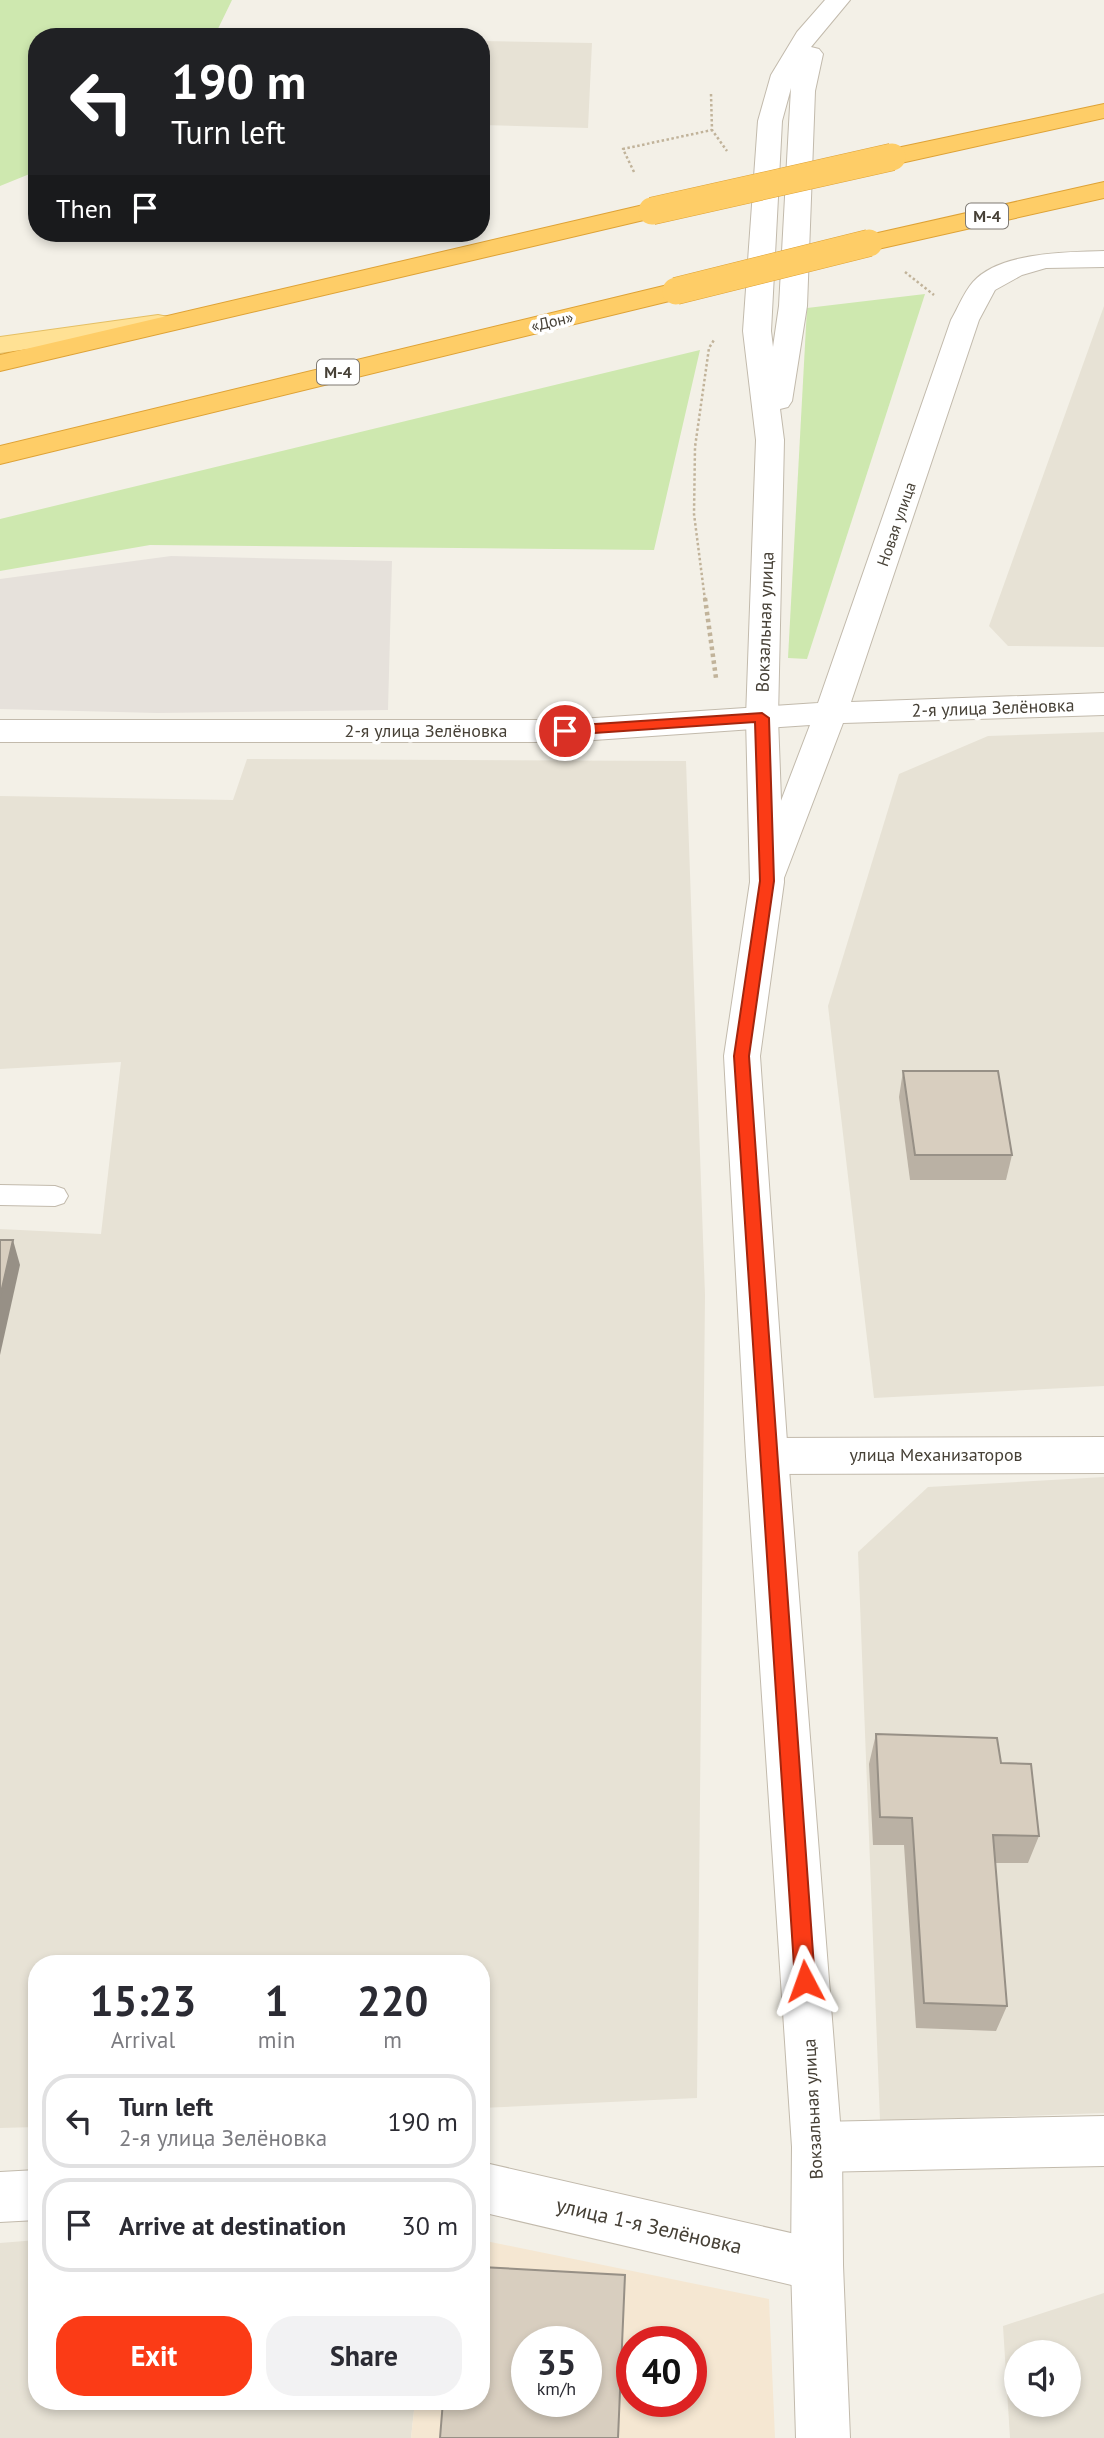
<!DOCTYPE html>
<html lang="en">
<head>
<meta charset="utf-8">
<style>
	:root { --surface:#fff; --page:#f2f2f3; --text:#2b2b33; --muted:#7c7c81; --line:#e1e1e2; --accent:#fb3b16 }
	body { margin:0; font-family:"PT Sans",sans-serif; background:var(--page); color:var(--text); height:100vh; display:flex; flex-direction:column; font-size:26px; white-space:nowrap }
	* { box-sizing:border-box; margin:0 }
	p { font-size:23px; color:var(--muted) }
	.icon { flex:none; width:38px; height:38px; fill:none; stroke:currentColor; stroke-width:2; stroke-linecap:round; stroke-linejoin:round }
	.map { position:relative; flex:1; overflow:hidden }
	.details { position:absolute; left:28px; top:1955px; width:462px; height:455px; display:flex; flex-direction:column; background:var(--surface); border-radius:28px; box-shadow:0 4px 10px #0003 }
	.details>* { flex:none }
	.hud { position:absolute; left:28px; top:28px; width:462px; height:214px; border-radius:28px; box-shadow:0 4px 10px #0003; background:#202124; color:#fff; overflow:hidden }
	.fabs { position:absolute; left:1004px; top:2340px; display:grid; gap:14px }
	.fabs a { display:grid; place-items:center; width:77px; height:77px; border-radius:50%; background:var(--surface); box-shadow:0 4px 10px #0003; font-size:35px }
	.speed { position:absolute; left:511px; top:2326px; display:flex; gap:14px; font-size:35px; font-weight:700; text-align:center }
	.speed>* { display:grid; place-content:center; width:91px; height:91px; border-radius:50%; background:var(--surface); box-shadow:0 4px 10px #0003; line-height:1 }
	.speed small { font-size:18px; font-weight:400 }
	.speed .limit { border:10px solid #d22; background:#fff; color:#111 }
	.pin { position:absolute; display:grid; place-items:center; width:60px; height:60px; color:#fff; margin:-30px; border:4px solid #fff; border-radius:50%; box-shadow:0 2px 7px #0007 }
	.me { position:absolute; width:77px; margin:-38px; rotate:356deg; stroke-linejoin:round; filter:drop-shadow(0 0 5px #0008) }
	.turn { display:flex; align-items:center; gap:24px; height:147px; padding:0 28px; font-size:32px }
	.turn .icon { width:91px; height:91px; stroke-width:2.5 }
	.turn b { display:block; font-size:49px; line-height:60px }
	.then { display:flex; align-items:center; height:66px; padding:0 28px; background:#0003; gap:14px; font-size:26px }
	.eta { display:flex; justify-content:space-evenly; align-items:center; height:119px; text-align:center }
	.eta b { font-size:42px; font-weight:800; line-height:49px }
	.action { display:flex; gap:14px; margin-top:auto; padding:14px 28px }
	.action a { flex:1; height:80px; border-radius:28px; background:var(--accent); color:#fff; font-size:28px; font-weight:800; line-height:80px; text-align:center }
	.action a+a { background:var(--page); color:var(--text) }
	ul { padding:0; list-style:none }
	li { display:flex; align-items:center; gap:21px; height:94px; margin:0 14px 10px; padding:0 14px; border:4px solid var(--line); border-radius:28px }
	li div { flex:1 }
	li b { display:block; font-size:26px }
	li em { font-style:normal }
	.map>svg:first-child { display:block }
</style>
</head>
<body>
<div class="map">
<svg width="1104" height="2438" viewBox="0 0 1104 2438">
	<rect width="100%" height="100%" fill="#f3f0e7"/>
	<g fill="#e7e2d5" fill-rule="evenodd">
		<path d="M481,41L592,43L588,128L481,125Z"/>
		<path d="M1104,306V647L1008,646L989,626Z"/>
		<path d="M1104,732V1386L874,1398L828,1006L899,774L988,736Z"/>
		<path d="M247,759L686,761L705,1295L697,2098L481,2108V1964H37V2127L0,2128V1229L101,1234L121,1062L0,1069V796L233,800Z"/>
		<path d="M1104,1477V2113L880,2121L858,1552L928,1487Z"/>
		<path d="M37,2240V2401H415L411,2438H0V2243Z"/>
		<path d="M1104,2293V2438H1010L1003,2326ZM1069,2352V2404H1017V2352Z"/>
	</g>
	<path fill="#f5e7d2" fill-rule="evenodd" d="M481,2240L769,2299L775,2438H411L415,2401H481ZM527,2342H586V2401H527ZM632,2342H691V2401H632Z"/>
	<path fill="#e6e1db" d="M171,556L392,561L388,710L157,713L0,709V579Z"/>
	<g fill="#cee8af">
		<path d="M0,0H232L214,37H37V171L0,186Z"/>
		<path d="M925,294L807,659L788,658L807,308Z"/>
		<path d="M700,350L654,550L150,545L0,571V519Z"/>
	</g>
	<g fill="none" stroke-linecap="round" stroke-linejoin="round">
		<defs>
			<path id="service" d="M0,1185L55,1186L64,1189L68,1196L64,1203L55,1206L0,1205Z"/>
			<g id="minor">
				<path d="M825,0H850L811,47L819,49L823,54L815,91L807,306L792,401L788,407L780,409L784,440L780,446L770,449L760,446L756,440L743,331L758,121L771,75L797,32ZM791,88L779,306L773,347L771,331L782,121Z"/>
				<path d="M1104,251V267L1046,268L1022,275L995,290L979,320L851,702L1104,693V715L843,723L779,891L767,894L755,891L750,882L810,725L565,742H0V720H565L818,703L951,320C958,308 964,292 973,282C999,252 1068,252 1104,251Z"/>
				<path d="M1104,1437V1473L767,1474L752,1468L746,1456L752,1444L767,1438Z"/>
				<path d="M1104,2116V2166L817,2172L799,2165L792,2147L799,2129L817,2122Z"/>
				<path d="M481,2162L817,2239L835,2247L843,2265L835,2283L817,2291L481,2212Z"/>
				<path d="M37,2170V2220L0,2222V2172Z"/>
			</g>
			<path id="tertiary" d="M770,431L780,434L784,440L778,718L784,882L760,1056L788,1456L842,2147L843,2265L850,2438H796L791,2265L792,2147L746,1456L724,1056L750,882L746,718L756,440L760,434Z"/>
			<path id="primary" d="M158,315L168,317L172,323L168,329L0,353V337Z"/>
			<g id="motorway">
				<path d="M1104,104V118L892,165L883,162L879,157L883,152L892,149Z"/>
				<path d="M1104,182V198L869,251L860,249L856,243L860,237L869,235Z"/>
				<path d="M652,203L661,206L665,211L661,216L0,371V355Z"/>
				<path d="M676,283L686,285L689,291L686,297L0,464V446Z"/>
			</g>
		</defs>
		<use href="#service" stroke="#c2baac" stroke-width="2"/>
		<use href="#minor" stroke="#c2baac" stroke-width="2"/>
		<use href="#tertiary" stroke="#c2baac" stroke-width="2"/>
		<use href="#primary" stroke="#e4bf64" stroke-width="2"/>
		<use href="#motorway" stroke="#dea236" stroke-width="2"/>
		<g stroke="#c1b39a" stroke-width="2.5" stroke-dasharray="2.5 2.5" stroke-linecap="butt">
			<path d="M711,94L712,130L727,151"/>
			<path d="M634,172L623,149L712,130"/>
			<path d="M905,272L934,295"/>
			<path d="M705,600L694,514L695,447L709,348L714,340"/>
		</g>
		<path stroke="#c1b39a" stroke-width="4.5" stroke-dasharray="3.5 3.5" stroke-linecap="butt" d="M705,598L716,678"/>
		<use href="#service" fill="#fff" fill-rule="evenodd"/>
		<use href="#minor" fill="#fff" fill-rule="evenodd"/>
		<use href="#tertiary" fill="#fff" fill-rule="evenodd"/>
		<use href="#primary" fill="#ffe194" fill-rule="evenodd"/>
		<use href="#motorway" fill="#fecd67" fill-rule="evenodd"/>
		<defs>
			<g id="motorway-bridge">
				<path d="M652,211L892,157"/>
				<path d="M676,291L869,243"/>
			</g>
		</defs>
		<use href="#motorway-bridge" stroke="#dea236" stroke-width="28" stroke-linecap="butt"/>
		<use href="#motorway-bridge" stroke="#fecd67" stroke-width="27"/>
	</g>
	<g fill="#bab1a4">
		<path d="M903,1071L1012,1155L1006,1180H910L899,1097Z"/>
		<path d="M876,1734L1001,1763L1039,1836L1028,1863H995L1007,2006L996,2031L916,2028L904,1845H873L869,1764Z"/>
	</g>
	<path fill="#979086" d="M13,1240L20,1265L0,1355V1297Z"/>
	<g fill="#d8cebf" stroke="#979086" stroke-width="2" fill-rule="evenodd">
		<rect x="357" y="33" width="111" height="4"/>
		<path d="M903,1071H998L1012,1155H915Z"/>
		<path d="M0,1240H13L0,1297Z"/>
		<path d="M876,1734L997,1738L1001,1763L1031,1764L1039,1836L993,1835L1007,2006L924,2003L912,1818L880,1817Z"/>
		<path d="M481,2267L625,2275L618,2438H440L443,2401H481ZM527,2342H586V2401H527Z"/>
	</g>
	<path fill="#fb3b16" stroke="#a3260e" stroke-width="2" d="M762,713L769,718L774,881L749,1056L815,1981L812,1988L805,1991L798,1988L795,1981L734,1056L760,881L755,722L565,735L558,731L565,726Z"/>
	<g text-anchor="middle" stroke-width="7" stroke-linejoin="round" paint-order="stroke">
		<g fill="#fff" stroke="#7e7972" stroke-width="2">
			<rect x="966" y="203.5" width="42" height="25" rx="5"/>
			<rect x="317" y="359.5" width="42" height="25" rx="5"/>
		</g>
		<g font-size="16" font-weight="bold" fill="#464036">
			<text x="987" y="222">М-4</text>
			<text x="338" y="378">М-4</text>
		</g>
		<g font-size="16" fill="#464036" stroke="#fff">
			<text transform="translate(552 321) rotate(-13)" y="6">«Дон»</text>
			<text transform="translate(896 524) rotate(-71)" y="6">Новая улица</text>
		</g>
		<g font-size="18" fill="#464036" stroke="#fff">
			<text transform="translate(765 622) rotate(-88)" y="6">Вокзальная улица</text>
			<text transform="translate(993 708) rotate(-2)" y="6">2-я улица Зелёновка</text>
			<text x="426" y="737">2-я улица Зелёновка</text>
			<text x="936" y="1461">улица Механизаторов</text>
			<text transform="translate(813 2109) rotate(-93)" y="6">Вокзальная улица</text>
		</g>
		<g font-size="21" fill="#464036" stroke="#fff">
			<text transform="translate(649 2226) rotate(13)" y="7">улица 1-я Зелёновка</text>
		</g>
	</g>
</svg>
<div class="fabs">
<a><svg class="icon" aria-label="sound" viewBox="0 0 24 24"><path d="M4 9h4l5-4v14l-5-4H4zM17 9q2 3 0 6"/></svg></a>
</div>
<div class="speed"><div>35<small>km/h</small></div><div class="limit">40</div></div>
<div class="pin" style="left:565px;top:731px;background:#d93025"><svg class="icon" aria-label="arrive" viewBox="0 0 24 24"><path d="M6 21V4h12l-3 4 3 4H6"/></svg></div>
<svg class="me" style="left:805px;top:1981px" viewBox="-20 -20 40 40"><path d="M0-17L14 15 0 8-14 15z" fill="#fb3b16" stroke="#fff" stroke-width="4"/></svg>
<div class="hud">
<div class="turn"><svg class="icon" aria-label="left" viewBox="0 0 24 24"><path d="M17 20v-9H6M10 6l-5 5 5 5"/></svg><div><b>190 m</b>Turn left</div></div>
<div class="then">Then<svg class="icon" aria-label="arrive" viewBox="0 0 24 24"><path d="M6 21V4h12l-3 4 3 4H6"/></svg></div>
</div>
<section class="details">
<div class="eta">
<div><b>15:23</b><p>Arrival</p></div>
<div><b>1</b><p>min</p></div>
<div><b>220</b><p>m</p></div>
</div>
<ul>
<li><svg class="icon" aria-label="left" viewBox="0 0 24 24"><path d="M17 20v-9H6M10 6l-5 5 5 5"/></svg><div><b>Turn left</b><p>2-я улица Зелёновка</p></div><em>190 m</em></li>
<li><svg class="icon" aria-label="arrive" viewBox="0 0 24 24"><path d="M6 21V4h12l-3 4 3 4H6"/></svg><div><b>Arrive at destination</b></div><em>30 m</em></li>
</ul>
<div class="action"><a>Exit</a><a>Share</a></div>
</section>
</div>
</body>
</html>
